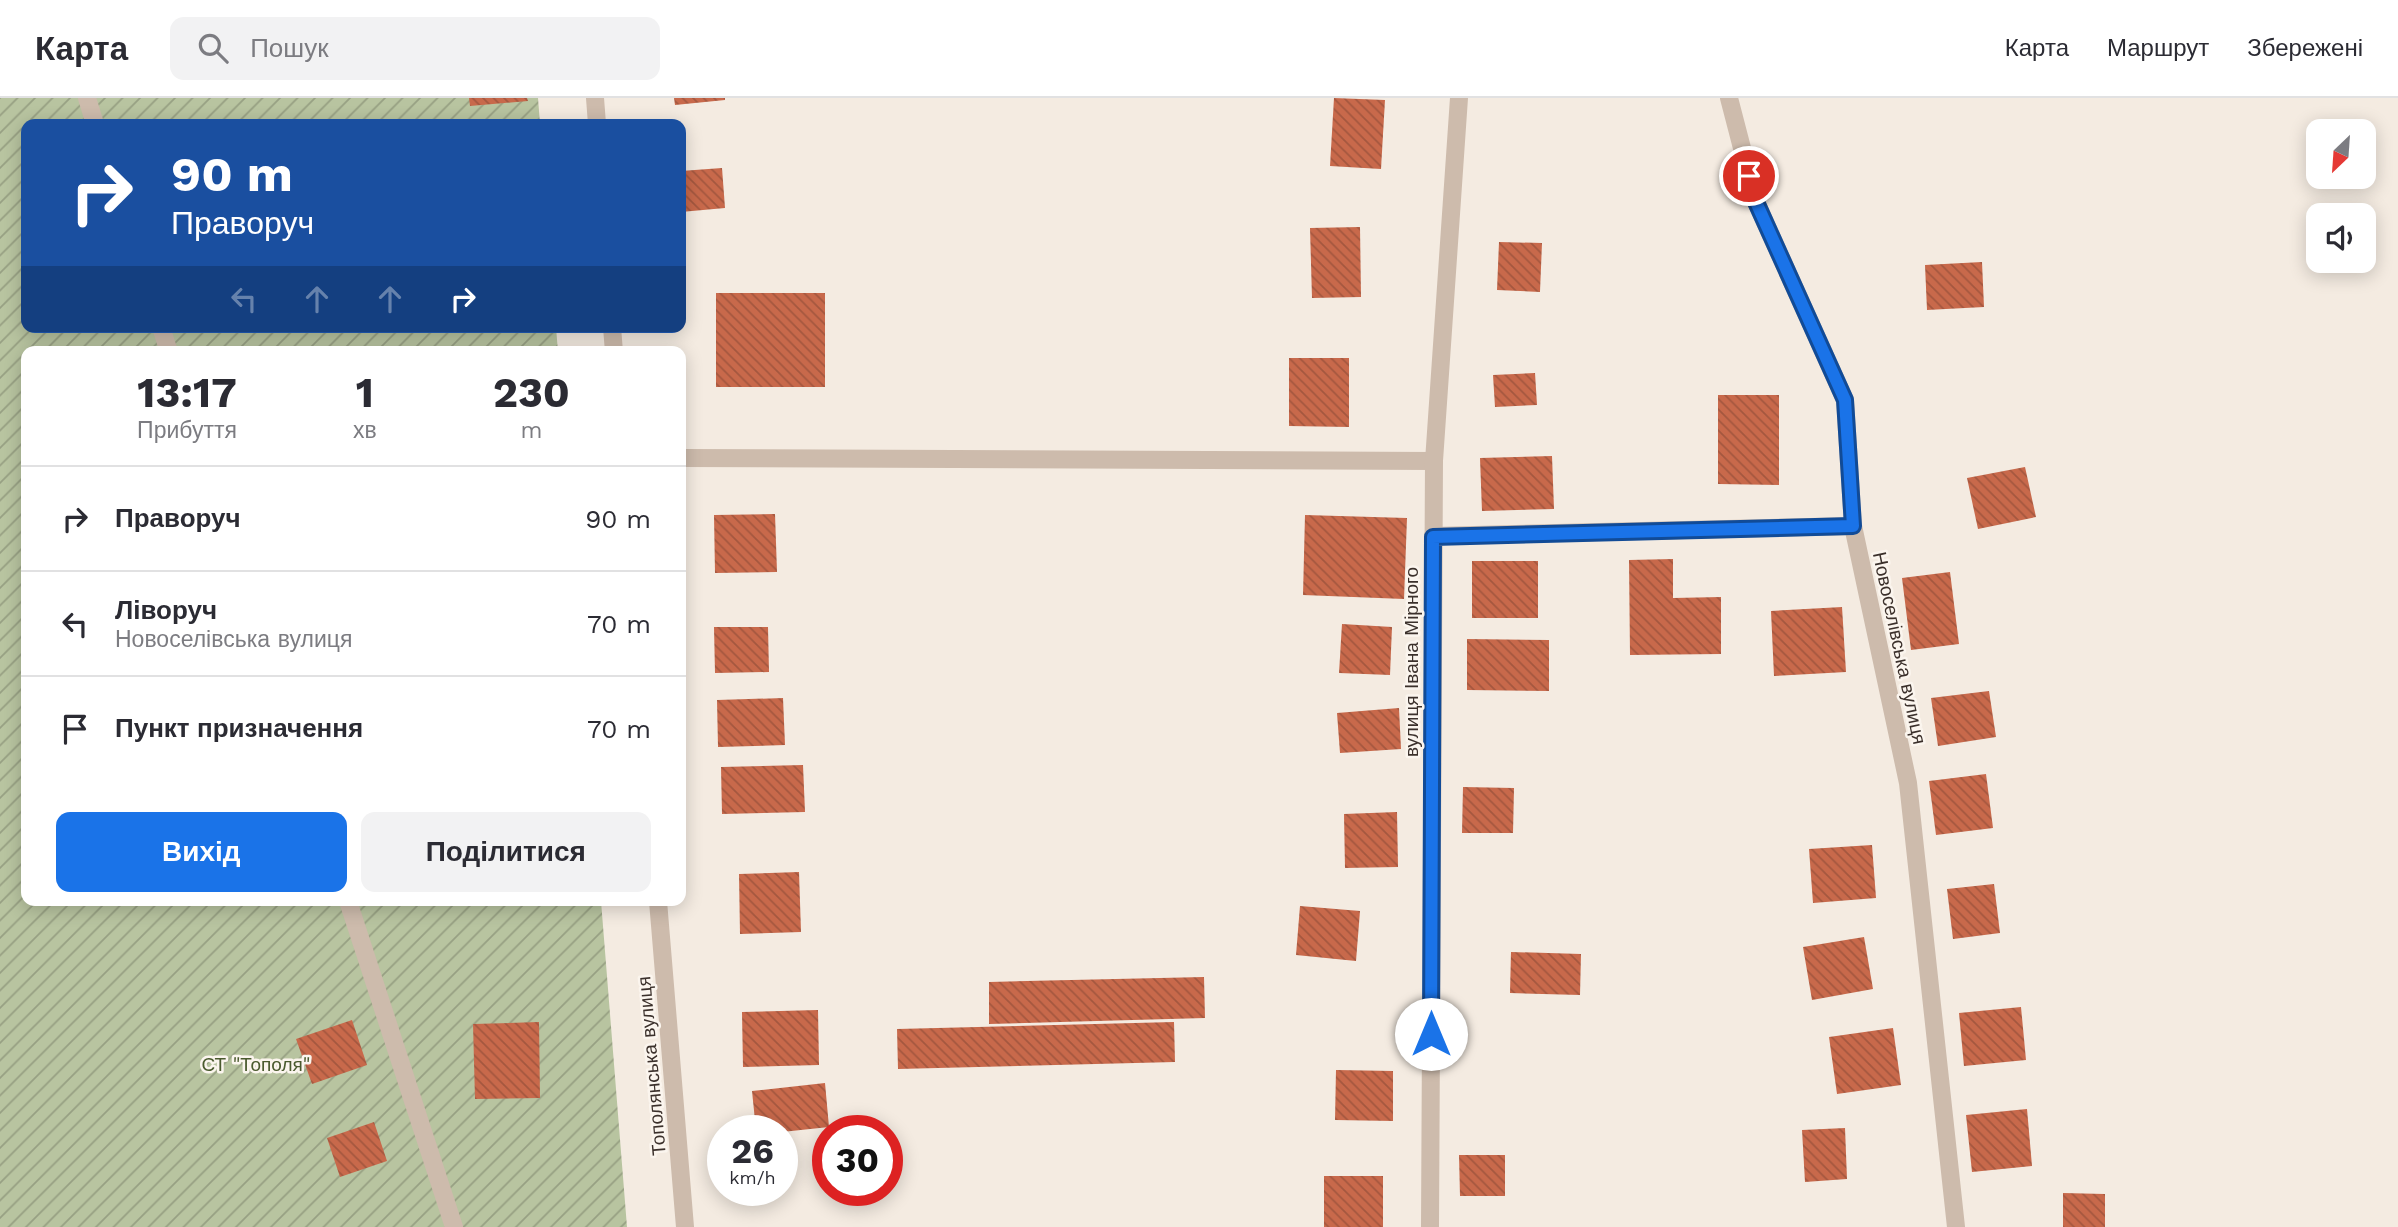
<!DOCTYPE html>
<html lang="uk">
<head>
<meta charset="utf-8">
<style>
	:root { --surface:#fff; --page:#f2f2f3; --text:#2b2b33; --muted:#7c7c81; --line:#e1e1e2; --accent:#1a73e8 }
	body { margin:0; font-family:"Work Sans",sans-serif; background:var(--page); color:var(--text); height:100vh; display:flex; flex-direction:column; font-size:26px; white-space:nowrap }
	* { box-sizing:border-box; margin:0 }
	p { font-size:23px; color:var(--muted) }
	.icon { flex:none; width:38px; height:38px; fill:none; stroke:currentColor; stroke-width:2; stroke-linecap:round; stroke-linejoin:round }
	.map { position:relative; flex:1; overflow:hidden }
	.drawer { position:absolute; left:21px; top:248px; width:665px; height:560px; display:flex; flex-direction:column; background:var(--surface); border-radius:14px; box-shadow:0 4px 18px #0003 }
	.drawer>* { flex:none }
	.guide { position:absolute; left:21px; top:21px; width:665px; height:214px; border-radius:14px; box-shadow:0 4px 18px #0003; background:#1a4fa0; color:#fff; overflow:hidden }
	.needle { width:46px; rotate:205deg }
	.tools { position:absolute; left:2306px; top:21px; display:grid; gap:14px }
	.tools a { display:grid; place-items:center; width:70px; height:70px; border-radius:14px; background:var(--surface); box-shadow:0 4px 18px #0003; font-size:35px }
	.speed { position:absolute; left:707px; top:1017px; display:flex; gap:14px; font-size:35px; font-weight:700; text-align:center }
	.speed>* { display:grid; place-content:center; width:91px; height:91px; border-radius:50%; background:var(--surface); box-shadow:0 4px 18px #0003; line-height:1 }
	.speed small { font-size:18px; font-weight:400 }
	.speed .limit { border:10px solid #d22; background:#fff; color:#111 }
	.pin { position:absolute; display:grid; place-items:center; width:60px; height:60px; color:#fff; margin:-30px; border:4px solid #fff; border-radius:50%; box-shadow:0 2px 7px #0007 }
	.me { position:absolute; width:77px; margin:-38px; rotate:0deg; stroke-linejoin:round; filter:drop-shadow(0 0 5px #0008) }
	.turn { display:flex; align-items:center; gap:24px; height:147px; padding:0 35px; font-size:32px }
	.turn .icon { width:91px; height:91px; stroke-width:2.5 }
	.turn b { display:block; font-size:49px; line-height:60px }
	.lanes { display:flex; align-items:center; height:66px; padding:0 35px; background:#0003; justify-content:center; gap:35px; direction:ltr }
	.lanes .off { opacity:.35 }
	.eta { display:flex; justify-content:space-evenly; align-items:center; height:119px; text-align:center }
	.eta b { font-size:42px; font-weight:700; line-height:49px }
	.button { display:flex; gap:14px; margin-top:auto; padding:14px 35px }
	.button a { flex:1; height:80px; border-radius:14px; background:var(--accent); color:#fff; font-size:28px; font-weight:700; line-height:80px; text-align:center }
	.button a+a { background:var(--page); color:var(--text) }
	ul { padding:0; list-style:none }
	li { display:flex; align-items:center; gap:21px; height:105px; padding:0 35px; border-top:2px solid var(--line) }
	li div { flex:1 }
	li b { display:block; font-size:26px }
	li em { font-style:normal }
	header { display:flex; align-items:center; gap:42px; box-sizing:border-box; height:98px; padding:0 35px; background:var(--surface); border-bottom:2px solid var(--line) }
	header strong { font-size:33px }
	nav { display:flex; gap:38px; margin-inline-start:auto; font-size:24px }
	.search { width:490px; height:63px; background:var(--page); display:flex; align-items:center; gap:18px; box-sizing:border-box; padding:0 24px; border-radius:14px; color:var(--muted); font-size:26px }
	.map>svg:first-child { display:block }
</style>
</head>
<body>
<header>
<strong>Карта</strong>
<div class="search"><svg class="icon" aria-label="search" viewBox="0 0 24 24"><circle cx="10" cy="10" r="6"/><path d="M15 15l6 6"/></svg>Пошук</div>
<nav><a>Карта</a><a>Маршрут</a><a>Збережені</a></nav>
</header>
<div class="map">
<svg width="2398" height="1129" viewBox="0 0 2398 1129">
	<defs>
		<pattern id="garden-furrows" width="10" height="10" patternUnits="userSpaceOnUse" patternTransform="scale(1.75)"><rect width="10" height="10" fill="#b8c4a0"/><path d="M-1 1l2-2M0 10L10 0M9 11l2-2" fill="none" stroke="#97a083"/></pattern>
		<pattern id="building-back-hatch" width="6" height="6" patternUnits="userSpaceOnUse" patternTransform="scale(1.75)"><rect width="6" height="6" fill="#c8694b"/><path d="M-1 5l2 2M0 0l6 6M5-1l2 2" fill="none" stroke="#a4573f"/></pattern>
	</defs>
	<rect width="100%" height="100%" fill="#f4ebe1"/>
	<path fill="url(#garden-furrows)" d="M0,0H538L540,26H26V229H556L558,254H26V803H601L627,1129H0Z"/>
	<g fill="url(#building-back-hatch)">
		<path d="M469,0H527L528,3L470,8Z"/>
		<path d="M674,0H725V2L675,7Z"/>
		<path d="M1334,0L1385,2L1381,71L1330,68Z"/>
		<path d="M722,70L725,110L681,114V73Z"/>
		<path d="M1360,129L1361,199L1312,200L1310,130Z"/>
		<path d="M1499,144L1542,145L1540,194L1497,192Z"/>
		<path d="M1982,164L1984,209L1927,212L1925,167Z"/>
		<rect x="716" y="195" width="109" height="94"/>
		<path d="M490,249V254H449V252Z"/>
		<path d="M1289,260H1349V329L1289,328Z"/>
		<path d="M1535,275L1537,307L1495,309L1493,277Z"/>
		<path d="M1718,297H1779V387L1718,386Z"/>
		<path d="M1552,358L1554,411L1482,413L1480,360Z"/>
		<path d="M2025,369L2036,419L1978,431L1967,380Z"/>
		<path d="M775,416L777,474L715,475L714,417Z"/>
		<path d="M1305,417L1407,420L1404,501L1303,497Z"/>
		<path d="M1673,461V500L1721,499V556L1630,557L1629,462Z"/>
		<rect x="1472" y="463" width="66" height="57"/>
		<path d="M1950,474L1959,546L1911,552L1902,480Z"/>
		<path d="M1842,509L1846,574L1774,578L1771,513Z"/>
		<path d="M1342,526L1392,529L1390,577L1339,575Z"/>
		<path d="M714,529H768L769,574L715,575Z"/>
		<path d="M1467,541L1549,542V593L1467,592Z"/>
		<path d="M1989,593L1996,639L1938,648L1931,600Z"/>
		<path d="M783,600L785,647L718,649L717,602Z"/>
		<path d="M1399,610L1401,651L1340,655L1337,615Z"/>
		<path d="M803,667L805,714L722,716L721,669Z"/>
		<path d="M1986,676L1993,730L1936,737L1929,683Z"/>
		<path d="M1463,689L1514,690L1513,735H1462Z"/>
		<path d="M1397,714L1398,769L1345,770L1344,716Z"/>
		<path d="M1872,747L1876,800L1813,805L1809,751Z"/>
		<path d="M799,774L801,834L740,836L739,776Z"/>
		<path d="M1994,786L2000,835L1953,841L1947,791Z"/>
		<path d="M1300,808L1360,813L1356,863L1296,857Z"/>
		<path d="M1864,839L1873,891L1812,902L1803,849Z"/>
		<path d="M1511,854L1581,856L1580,897L1510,895Z"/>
		<path d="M1204,879L1205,920L989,926V884Z"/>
		<path d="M2021,909L2026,962L1964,968L1959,915Z"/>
		<path d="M818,912L819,967L743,969L742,914Z"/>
		<path d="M352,922L367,967L312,986L296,941Z"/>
		<path d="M539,924L540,1000L475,1001L473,926Z"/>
		<path d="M1174,924L1175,964L898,971L897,931Z"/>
		<path d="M1893,930L1901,987L1837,996L1829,939Z"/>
		<path d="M1336,972L1393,973V1023L1335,1022Z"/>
		<path d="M825,985L829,1029L782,1034L756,1032L752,993Z"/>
		<path d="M2027,1011L2032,1068L1972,1074L1966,1017Z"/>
		<path d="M374,1024L387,1063L340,1079L327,1040Z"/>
		<path d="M1845,1030L1847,1081L1805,1084L1802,1032Z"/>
		<path d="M1459,1057H1505V1098H1460Z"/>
		<rect x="1324" y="1078" width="59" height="51"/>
		<path d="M2063,1095L2105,1096V1129H2063Z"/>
	</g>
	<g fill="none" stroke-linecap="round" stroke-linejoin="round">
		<g stroke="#cdbbac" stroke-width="18">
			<path d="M87,0L95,26"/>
			<path d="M595,0L597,26"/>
			<path d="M1729,0L1756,104L1845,302L1853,428L1908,685L1956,1129"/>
			<path d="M161,229L169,254"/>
			<path d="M612,229L614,254"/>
			<path d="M681,360L1434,363"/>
			<path d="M1433,438L1853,428"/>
			<path d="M348,803L454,1129"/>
			<path d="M658,803L685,1129"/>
			<path d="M1430,1129L1434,363L1459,0"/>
		</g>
	</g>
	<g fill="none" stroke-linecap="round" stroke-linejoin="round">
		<defs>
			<path id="route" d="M1431,936L1433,439L1853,428L1845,302L1756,104L1749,78"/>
		</defs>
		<use href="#route" stroke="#114b97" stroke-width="18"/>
		<use href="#route" stroke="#1a73e8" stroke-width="12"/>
	</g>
	<g text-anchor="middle" stroke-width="5" stroke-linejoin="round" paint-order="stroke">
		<g font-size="19" fill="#3b302b" stroke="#fbf5ee">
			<text transform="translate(1900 550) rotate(78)" y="7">Новоселівська вулиця</text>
			<text transform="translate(1411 564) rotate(-90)" y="7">вулиця Івана Мірного</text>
			<text transform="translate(651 968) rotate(-95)" y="7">Тополянська вулиця</text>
		</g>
		<g font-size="19" fill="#4a5a2e" stroke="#fbf5ee">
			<text x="256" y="973">СТ "Тополя"</text>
		</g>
	</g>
</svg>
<div class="tools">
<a><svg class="needle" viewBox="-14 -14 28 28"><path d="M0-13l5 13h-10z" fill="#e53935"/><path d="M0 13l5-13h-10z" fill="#7c7c81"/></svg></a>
<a><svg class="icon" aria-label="sound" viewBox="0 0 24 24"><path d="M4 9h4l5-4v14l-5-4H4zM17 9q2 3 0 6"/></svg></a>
</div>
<div class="speed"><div>26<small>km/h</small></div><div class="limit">30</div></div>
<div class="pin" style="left:1749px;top:78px;background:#d93025"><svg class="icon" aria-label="arrive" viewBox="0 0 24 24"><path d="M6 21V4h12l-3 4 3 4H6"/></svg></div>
<svg class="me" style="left:1431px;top:936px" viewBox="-20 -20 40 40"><circle r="19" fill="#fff"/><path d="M0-13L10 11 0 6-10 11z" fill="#1a73e8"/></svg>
<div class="guide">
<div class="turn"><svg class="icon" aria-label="right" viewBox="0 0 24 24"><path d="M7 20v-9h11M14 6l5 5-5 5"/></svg><div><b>90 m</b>Праворуч</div></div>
<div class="lanes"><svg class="icon off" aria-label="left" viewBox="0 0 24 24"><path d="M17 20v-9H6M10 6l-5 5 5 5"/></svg><svg class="icon off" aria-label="ahead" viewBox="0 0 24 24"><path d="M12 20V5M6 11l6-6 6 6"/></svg><svg class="icon off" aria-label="ahead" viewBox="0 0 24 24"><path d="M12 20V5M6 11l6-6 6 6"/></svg><svg class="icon" aria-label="right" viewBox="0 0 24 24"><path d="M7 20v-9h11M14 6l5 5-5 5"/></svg></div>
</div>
<section class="drawer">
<div class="eta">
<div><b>13:17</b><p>Прибуття</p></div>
<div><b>1</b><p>хв</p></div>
<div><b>230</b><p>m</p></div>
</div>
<ul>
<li><svg class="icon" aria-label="right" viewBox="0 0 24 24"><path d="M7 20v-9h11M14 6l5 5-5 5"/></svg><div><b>Праворуч</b></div><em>90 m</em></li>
<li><svg class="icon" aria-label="left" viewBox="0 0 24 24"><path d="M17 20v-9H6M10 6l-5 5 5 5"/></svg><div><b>Ліворуч</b><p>Новоселівська вулиця</p></div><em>70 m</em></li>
<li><svg class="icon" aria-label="arrive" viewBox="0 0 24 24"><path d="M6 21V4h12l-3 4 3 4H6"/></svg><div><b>Пункт призначення</b></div><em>70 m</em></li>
</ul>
<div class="button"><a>Вихід</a><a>Поділитися</a></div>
</section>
</div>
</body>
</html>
